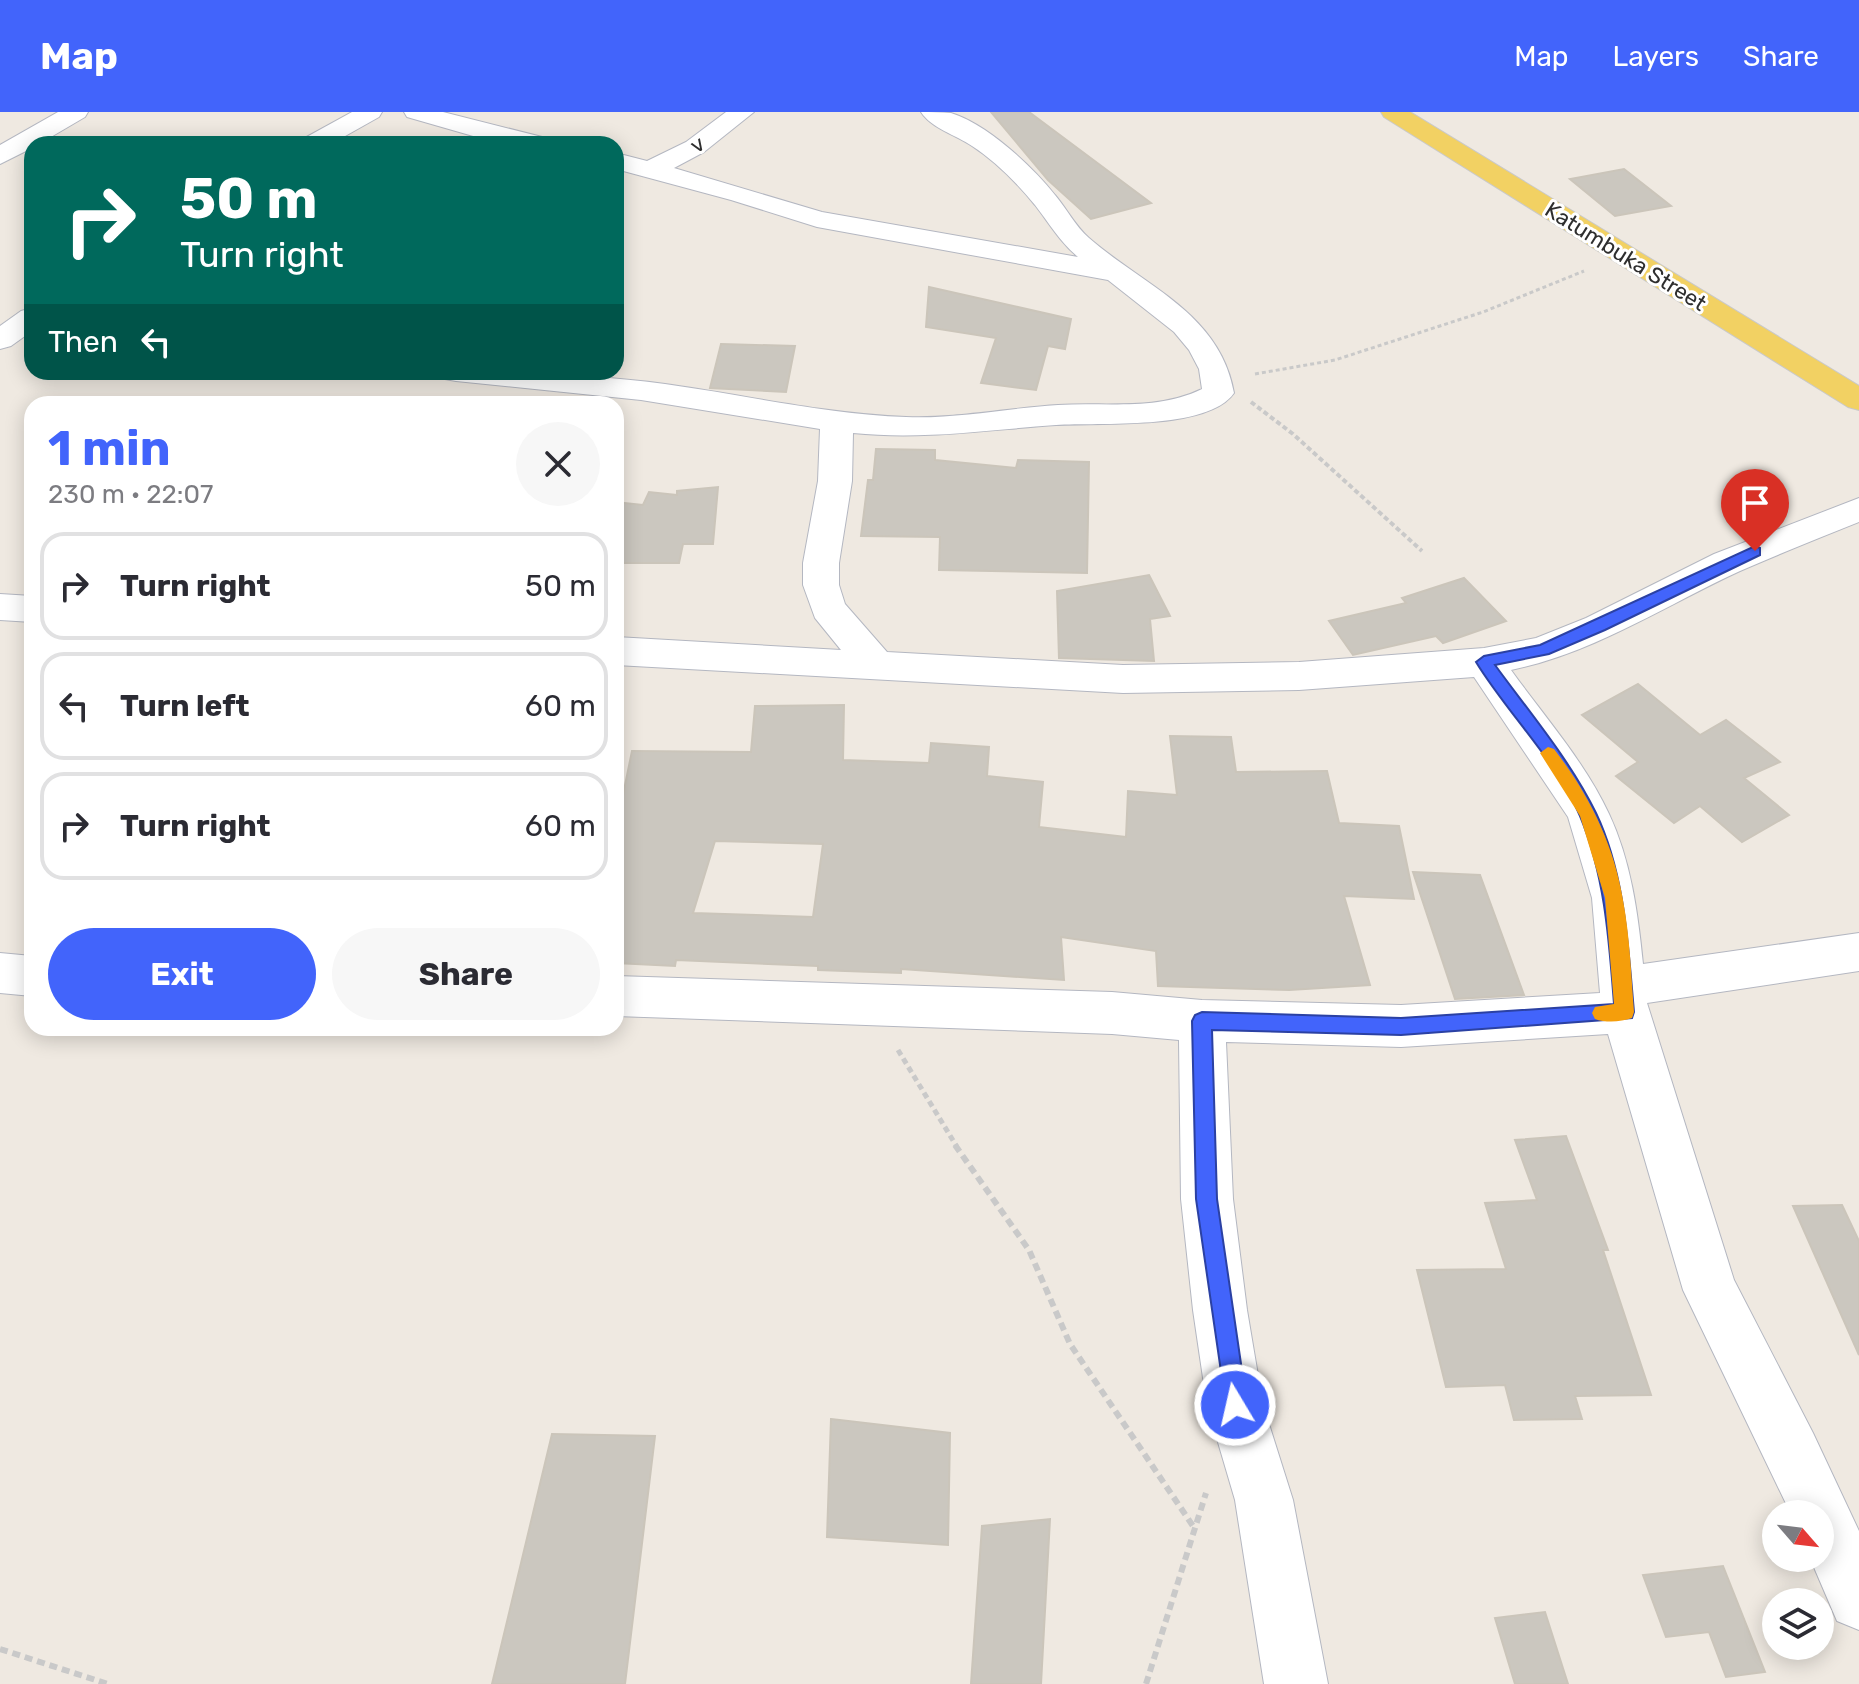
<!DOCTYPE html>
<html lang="en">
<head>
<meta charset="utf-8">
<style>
	:root { --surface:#fff; --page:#f7f7f7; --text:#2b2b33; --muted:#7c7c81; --line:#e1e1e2; --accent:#4264fb }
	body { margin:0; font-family:Rubik,sans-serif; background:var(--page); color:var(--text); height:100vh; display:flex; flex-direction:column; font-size:30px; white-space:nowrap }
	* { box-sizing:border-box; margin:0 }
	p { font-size:26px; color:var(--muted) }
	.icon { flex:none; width:44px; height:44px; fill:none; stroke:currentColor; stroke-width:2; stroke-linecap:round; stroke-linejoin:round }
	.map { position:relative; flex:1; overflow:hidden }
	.details { position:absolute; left:24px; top:284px; width:600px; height:640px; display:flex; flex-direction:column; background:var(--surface); border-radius:24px; box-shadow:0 4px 20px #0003 }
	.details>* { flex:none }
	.top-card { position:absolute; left:24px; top:24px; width:600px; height:244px; border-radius:24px; box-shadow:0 4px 20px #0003; background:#00695c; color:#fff; overflow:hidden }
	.needle { width:52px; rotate:118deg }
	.tools { position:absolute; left:1762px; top:1388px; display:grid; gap:16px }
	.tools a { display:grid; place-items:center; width:72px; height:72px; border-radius:50%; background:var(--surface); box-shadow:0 4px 20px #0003; font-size:40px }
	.pin { position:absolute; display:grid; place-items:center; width:68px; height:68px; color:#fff; margin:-82px -34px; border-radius:50% 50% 50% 0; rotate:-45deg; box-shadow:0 0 8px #0007 }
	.pin .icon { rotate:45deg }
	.me { position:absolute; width:88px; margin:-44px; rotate:351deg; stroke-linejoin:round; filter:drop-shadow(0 0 6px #0008) }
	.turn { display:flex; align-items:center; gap:28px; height:168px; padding:0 24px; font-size:36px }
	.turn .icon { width:104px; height:104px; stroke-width:2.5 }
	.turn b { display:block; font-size:56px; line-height:68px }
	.then { display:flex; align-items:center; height:76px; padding:0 24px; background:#0003; gap:16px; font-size:30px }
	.round { display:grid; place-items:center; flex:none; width:84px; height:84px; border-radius:42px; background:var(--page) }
	.overview { display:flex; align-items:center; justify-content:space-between; height:136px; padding:0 24px }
	h1 { font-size:48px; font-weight:700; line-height:60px; color:var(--accent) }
	.action { display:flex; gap:16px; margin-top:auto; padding:16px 24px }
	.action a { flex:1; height:92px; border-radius:48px; background:var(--accent); color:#fff; font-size:32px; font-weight:700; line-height:92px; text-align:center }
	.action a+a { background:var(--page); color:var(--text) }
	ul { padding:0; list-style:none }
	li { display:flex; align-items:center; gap:24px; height:108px; margin:0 16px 12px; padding:0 8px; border:4px solid var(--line); border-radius:24px }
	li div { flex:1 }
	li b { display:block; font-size:30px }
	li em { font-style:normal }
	header { display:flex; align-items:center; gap:48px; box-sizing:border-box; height:112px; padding:0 40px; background:var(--accent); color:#fff }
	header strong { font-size:38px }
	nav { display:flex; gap:44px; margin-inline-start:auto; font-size:28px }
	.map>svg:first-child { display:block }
</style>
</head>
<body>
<header>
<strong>Map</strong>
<nav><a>Map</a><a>Layers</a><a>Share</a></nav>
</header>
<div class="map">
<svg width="1859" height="1572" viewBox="0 0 1859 1572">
	<rect width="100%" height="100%" fill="#efe9e1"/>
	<g fill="#cbc7bf" stroke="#cbc5ba" stroke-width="2" fill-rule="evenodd">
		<path d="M991,0H1029L1151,91L1091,107L1048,68Z"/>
		<path d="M1624,57L1671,94L1615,104L1570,67Z"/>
		<path d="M929,175L1071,207L1065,237L1048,234L1036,278L981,271L996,226L926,215Z"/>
		<path d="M721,232L795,234L786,280L710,276Z"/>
		<path d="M876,337L935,338V348L1016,356L1018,348L1089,350L1087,461L939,458L940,425L861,424L868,368H873Z"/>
		<path d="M718,375L713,432H683L679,451H616V390L643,393L649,380L677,383V379Z"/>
		<path d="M1149,463L1170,504L1150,507L1154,549L1059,546L1057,479Z"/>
		<path d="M1464,466L1506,509L1443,531L1436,524L1353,543L1329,509L1406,491L1402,486Z"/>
		<path d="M1638,572L1700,623L1726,608L1780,650L1744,666L1789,703L1742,730L1700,694L1674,711L1616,664L1638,650L1582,603Z"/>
		<path d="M844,593L843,648L929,651L931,631L989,635L987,664L1043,670L1039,715L1126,725L1128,679L1177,683L1170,624L1231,625L1236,660L1327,659L1339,711L1399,714L1414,787L1344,784L1370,873L1289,878L1158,874L1156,839L1061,825L1064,868L901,857V861L818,858V854L676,848L675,854L616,851V717L632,639L751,640L755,594ZM715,729L823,732L813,805L693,801Z"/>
		<path d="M1413,760L1480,763L1524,883L1455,887Z"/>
		<path d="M1566,1024L1608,1138H1603L1651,1283L1575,1284L1582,1307L1514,1308L1505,1273L1446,1275L1417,1158L1506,1157L1485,1091L1537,1088L1515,1028Z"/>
		<path d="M1842,1093L1859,1129V1243L1793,1094Z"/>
		<path d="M831,1307L950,1321L948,1433L827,1425Z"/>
		<path d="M552,1322L655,1324L625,1572H492Z"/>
		<path d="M1050,1407L1041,1572H971L982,1414Z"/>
		<path d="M1723,1454L1765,1560L1726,1565L1709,1520L1666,1525L1643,1463Z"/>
		<path d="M1545,1500L1568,1572H1515L1495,1506Z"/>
	</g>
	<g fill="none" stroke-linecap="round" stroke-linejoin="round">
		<defs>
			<g id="minor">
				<path d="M58,0H88L85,5L39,32H32V36L0,52V33Z"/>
				<path d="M352,0H382L379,5L331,32H299L303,27Z"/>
				<path d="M404,0H443L550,27L554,32H501L407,5Z"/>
				<path d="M726,0H754L704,40L674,56L822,100L1078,145C1060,130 1049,111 1035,93C1017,71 995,49 972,34C956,23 931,16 921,0C930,0 942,0 951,1C987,12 1032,54 1055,83C1067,97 1075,114 1089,126C1144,174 1220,201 1234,281C1208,319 1098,310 1056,313C987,318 922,328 853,321L852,369L839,451V473L845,492L887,540L1123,553L1299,550L1484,536L1536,526L1586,506L1714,442L1859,386V410C1819,426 1779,442 1740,459C1664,494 1594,541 1511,558C1544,604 1585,650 1609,702C1631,749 1638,801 1643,852L1859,821V859L1647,891L1734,1168L1813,1321L1859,1419V1518L1837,1509L1810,1446H1820V1402H1791L1683,1178L1608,922L1401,935L1226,930L1233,1087L1247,1198L1263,1293L1293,1388L1328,1572H1264L1235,1388L1207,1293L1193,1198L1181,1087L1179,928L1112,922L616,904V864L1112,880L1202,888L1401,893L1600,881L1592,786L1568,705L1474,565L1299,578L1123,581L616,553V525L841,538L815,506L803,473V451L818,369L820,317L641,288L456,269L445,267L440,260C516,260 590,262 665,272C745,283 825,302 906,305C957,307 1007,296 1058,293C1106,290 1157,299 1202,277L1199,257L1189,238L1174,220L1108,168L817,115L731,88L616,57V41L647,49L686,30Z"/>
				<path d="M32,196V219L11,234L0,237V214L21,199Z"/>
				<path d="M0,482L32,484V510L0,508Z"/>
				<path d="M0,841L32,844V884L0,881Z"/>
			</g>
			<path id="major" d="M1381,0H1410L1859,274V298L1848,295L1384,5Z"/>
		</defs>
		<use href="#minor" stroke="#b4b7c1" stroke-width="2"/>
		<use href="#major" stroke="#c9c9c9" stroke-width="2"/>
		<path stroke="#c9c9c9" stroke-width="3" stroke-dasharray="4 3" stroke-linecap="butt" d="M1255,262L1335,248L1483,200L1584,159"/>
		<path stroke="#c9c9c9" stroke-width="4" stroke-dasharray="5 3" stroke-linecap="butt" d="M1251,290L1293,322L1422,439"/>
		<path stroke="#c9c9c9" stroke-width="5" stroke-dasharray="6 4" stroke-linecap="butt" d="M898,938L957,1035"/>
		<g stroke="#c9c9c9" stroke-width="6" stroke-dasharray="8 5" stroke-linecap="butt">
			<path d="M955,1033L1029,1138L1070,1232L1195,1417"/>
			<path d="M0,1537L108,1572"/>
			<path d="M1146,1572L1206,1381"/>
		</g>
		<use href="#minor" fill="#fff" fill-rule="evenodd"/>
		<use href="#major" fill="#f2d163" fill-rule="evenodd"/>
	</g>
	<path fill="#4264fb" stroke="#2b41a3" stroke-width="2" d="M1755,434L1760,436V443L1605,518L1549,542L1495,553C1530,601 1570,648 1596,701C1625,762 1628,833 1634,900L1632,906L1401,923L1212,918L1217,1087L1247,1293L1244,1301L1235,1304L1227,1301L1196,1087L1192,909L1195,903L1202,900L1401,906L1614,892C1609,828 1605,764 1580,704C1557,649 1507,601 1476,550L1484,544L1540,533Z"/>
	<path fill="#f59e0b" d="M1548,635L1554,637C1588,681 1614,732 1623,788C1630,825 1631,863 1634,900L1632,906C1621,910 1606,911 1595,907L1592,901L1595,895L1614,892L1605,786L1580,704L1540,641Z"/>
	<g text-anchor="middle" stroke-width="6" stroke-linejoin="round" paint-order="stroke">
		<g font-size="22" fill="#2e2e2e" stroke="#fff">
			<text transform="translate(697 32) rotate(-33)" y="8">v</text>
			<text transform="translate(1626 144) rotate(32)" y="8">Katumbuka Street</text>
		</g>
	</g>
</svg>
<div class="tools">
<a><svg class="needle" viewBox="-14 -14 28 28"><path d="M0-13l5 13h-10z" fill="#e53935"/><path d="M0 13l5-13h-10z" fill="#7c7c81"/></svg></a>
<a><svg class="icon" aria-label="layers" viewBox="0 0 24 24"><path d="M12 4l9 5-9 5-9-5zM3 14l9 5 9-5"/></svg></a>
</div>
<div class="pin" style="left:1755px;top:439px;background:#d93025"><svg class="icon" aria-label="arrive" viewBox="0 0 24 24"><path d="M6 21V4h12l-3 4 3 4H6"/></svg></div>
<svg class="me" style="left:1235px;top:1293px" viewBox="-20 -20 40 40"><circle r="17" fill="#4264fb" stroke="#fff" stroke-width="3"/><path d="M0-11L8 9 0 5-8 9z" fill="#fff"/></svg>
<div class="top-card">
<div class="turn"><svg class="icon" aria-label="right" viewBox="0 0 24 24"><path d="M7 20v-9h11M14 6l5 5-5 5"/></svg><div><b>50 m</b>Turn right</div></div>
<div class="then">Then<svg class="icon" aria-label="left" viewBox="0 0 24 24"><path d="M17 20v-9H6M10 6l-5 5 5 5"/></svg></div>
</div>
<section class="details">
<div class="overview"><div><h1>1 min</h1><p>230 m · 22:07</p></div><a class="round"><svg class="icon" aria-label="close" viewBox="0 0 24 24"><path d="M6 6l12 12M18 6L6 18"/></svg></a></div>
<ul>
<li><svg class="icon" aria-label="right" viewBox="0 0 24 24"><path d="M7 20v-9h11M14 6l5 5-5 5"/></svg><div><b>Turn right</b></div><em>50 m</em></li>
<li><svg class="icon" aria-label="left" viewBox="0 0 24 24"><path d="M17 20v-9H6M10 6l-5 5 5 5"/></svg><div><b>Turn left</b></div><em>60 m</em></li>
<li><svg class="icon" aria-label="right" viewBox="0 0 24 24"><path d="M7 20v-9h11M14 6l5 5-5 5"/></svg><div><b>Turn right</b></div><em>60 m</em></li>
</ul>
<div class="action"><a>Exit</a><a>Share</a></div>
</section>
</div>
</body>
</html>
